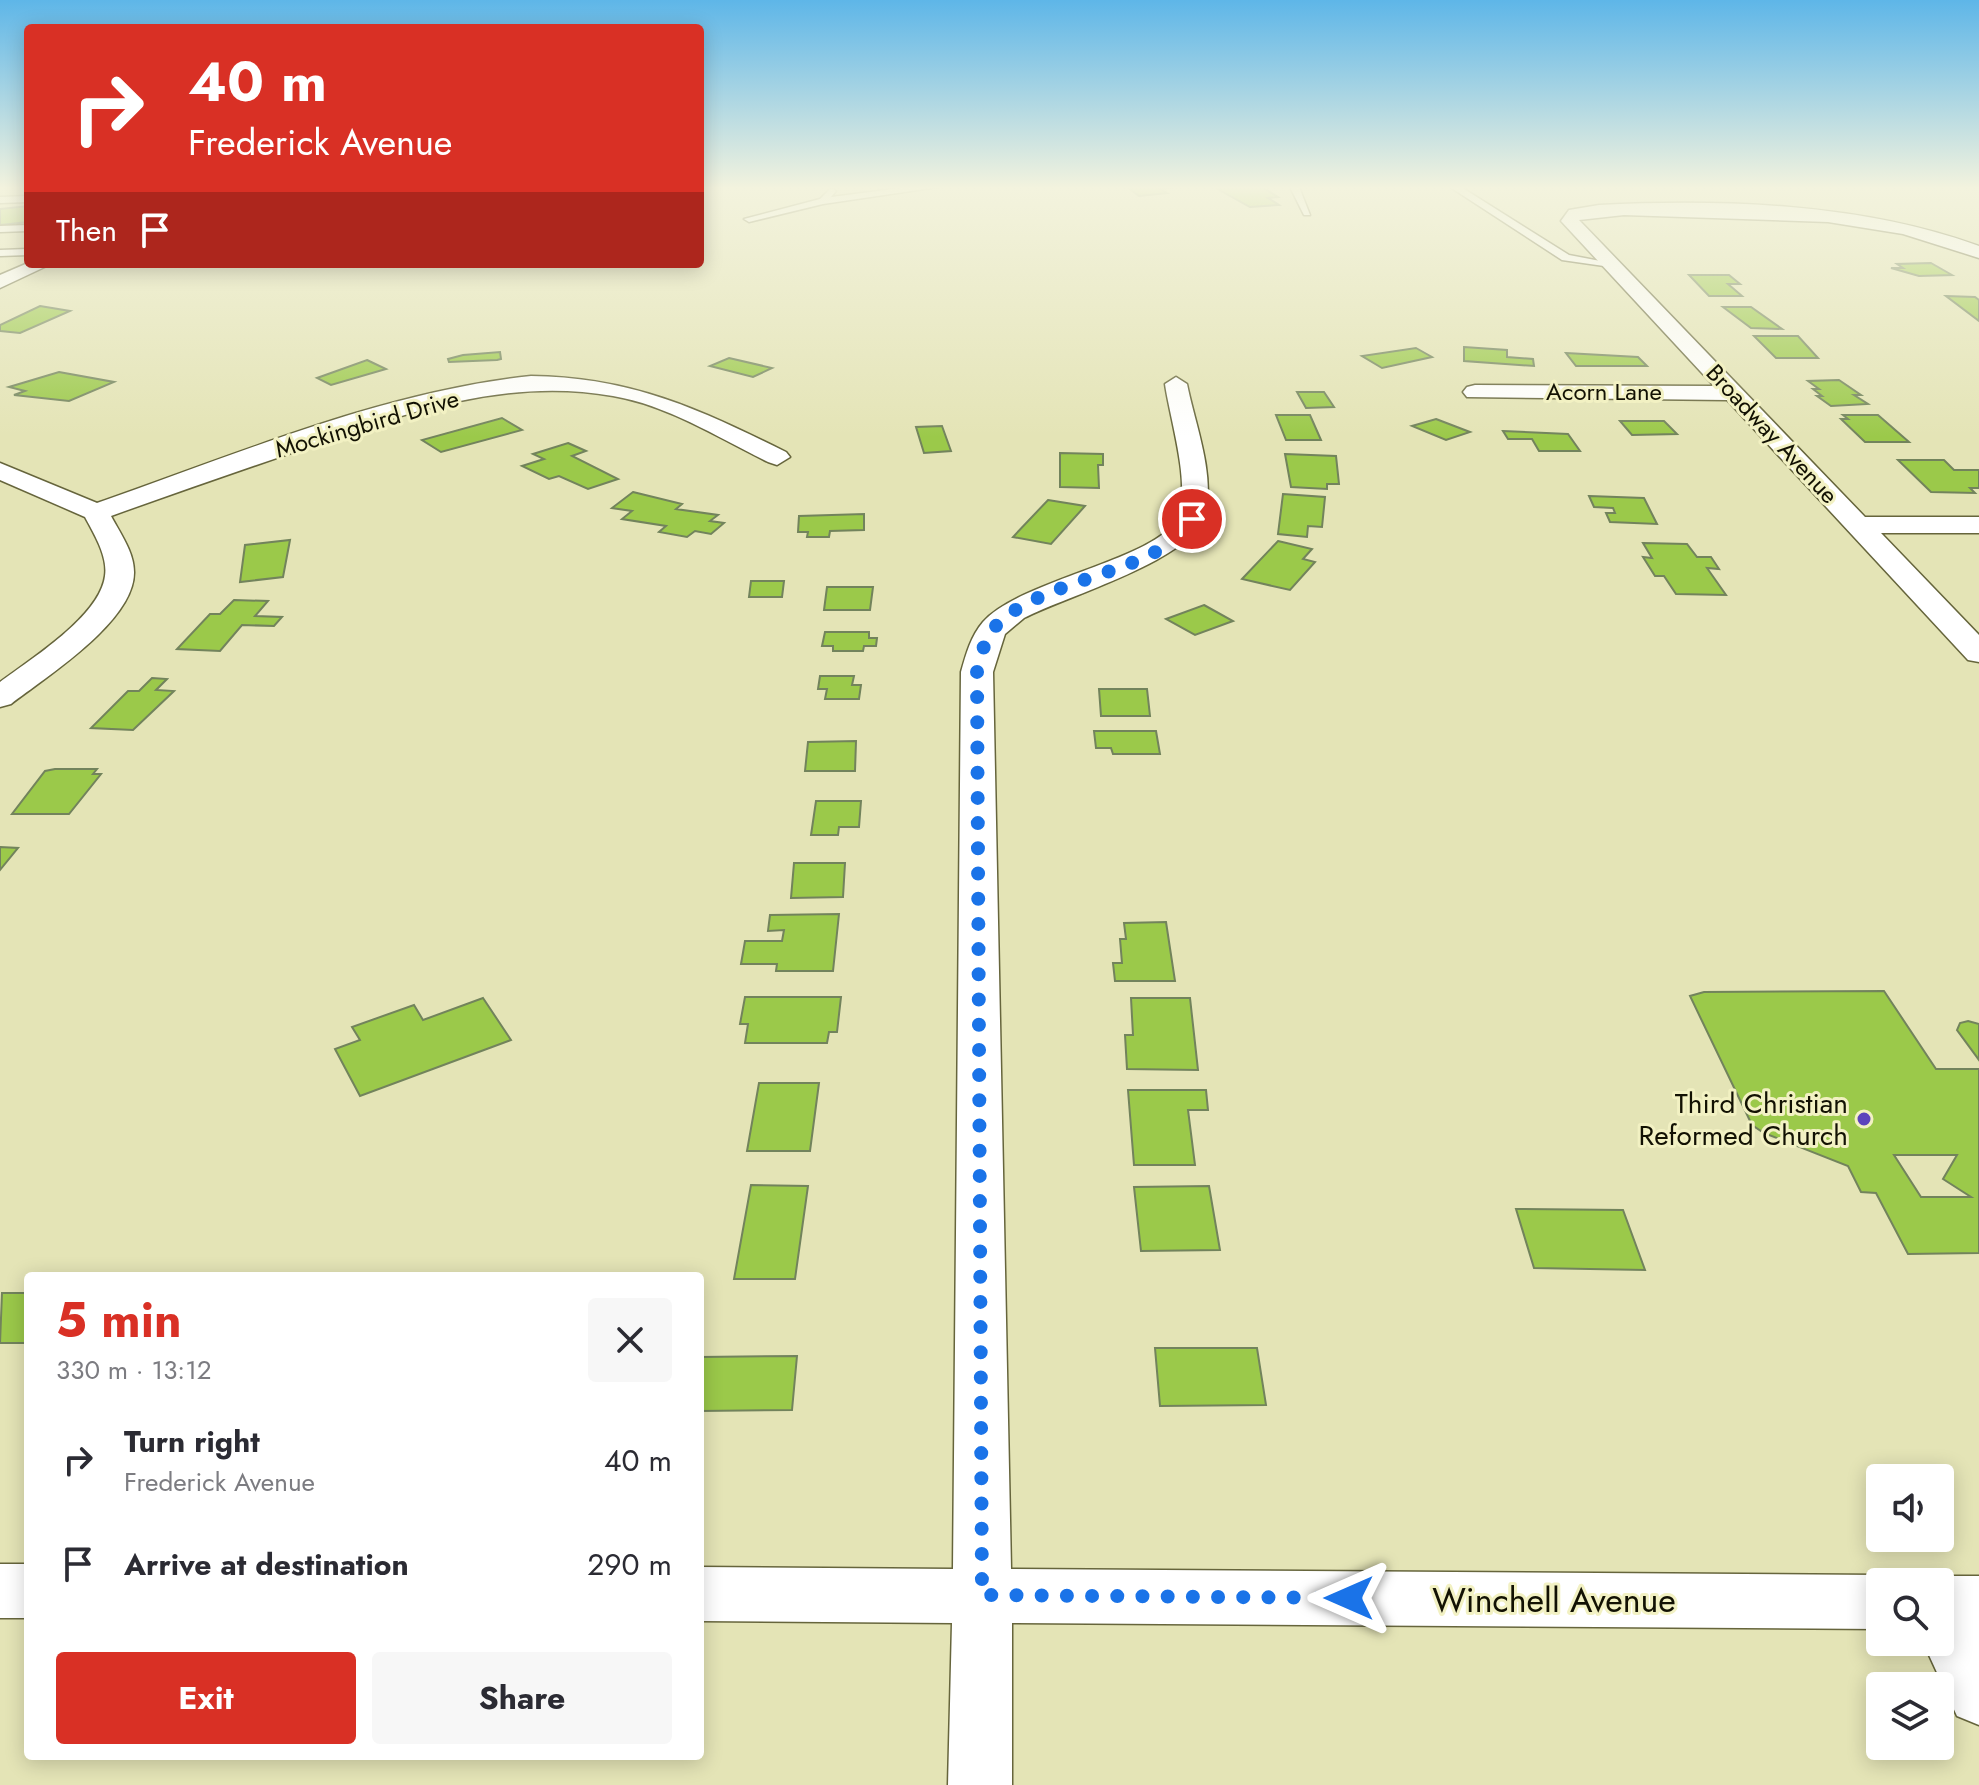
<!DOCTYPE html>
<html lang="en">
<head>
<meta charset="utf-8">
<style>
	:root { --surface:#fff; --page:#f7f7f7; --text:#2b2b33; --muted:#7c7c81; --accent:#d93025 }
	body { margin:0; font-family:Jost,sans-serif; background:var(--page); color:var(--text); height:100vh; display:flex; flex-direction:column; font-size:30px; white-space:nowrap }
	* { box-sizing:border-box; margin:0 }
	p { font-size:26px; color:var(--muted) }
	.icon { flex:none; width:44px; height:44px; fill:none; stroke:currentColor; stroke-width:2; stroke-linecap:round; stroke-linejoin:round }
	.map { position:relative; flex:1; overflow:hidden }
	.drawer { position:absolute; left:24px; top:1272px; width:680px; height:488px; display:flex; flex-direction:column; background:var(--surface); border-radius:8px; box-shadow:0 4px 20px #0003 }
	.drawer>* { flex:none }
	.top-card { position:absolute; left:24px; top:24px; width:680px; height:244px; border-radius:8px; box-shadow:0 4px 20px #0003; background:#d93025; color:#fff; overflow:hidden }
	.fabs { position:absolute; left:1866px; top:1464px; display:grid; gap:16px }
	.fabs a { display:grid; place-items:center; width:88px; height:88px; border-radius:8px; background:var(--surface); box-shadow:0 4px 20px #0003; font-size:40px }
	.pin { position:absolute; display:grid; place-items:center; width:68px; height:68px; color:#fff; margin:-34px; border:4px solid #fff; border-radius:50%; box-shadow:0 2px 8px #0007 }
	.me { position:absolute; width:88px; margin:-44px; rotate:270deg; stroke-linejoin:round; filter:drop-shadow(0 0 6px #0008) }
	.turn { display:flex; align-items:center; gap:28px; height:168px; padding:0 32px; font-size:36px }
	.turn .icon { width:104px; height:104px; stroke-width:2.5 }
	.turn b { display:block; font-size:56px; line-height:68px }
	.then { display:flex; align-items:center; height:76px; padding:0 32px; background:#0003; gap:16px; font-size:30px }
	.round { display:grid; place-items:center; flex:none; width:84px; height:84px; border-radius:8px; background:var(--page) }
	.headline { display:flex; align-items:center; justify-content:space-between; height:136px; padding:0 32px }
	h1 { font-size:48px; font-weight:700; line-height:60px; color:var(--accent) }
	.action { display:flex; gap:16px; margin-top:auto; padding:16px 32px }
	.action a { flex:1; height:92px; border-radius:8px; background:var(--accent); color:#fff; font-size:32px; font-weight:700; line-height:92px; text-align:center }
	.action a+a { background:var(--page); color:var(--text) }
	ul { padding:0; list-style:none }
	li { display:flex; align-items:center; gap:24px; height:104px; padding:0 32px }
	li div { flex:1 }
	li b { display:block; font-size:30px }
	li em { font-style:normal }
	.map>svg:first-child { display:block }
</style>
</head>
<body>
<div class="map">
<svg width="1979" height="1785" viewBox="0 0 1979 1785">
	<rect width="100%" height="100%" fill="#e4e4b6"/>
	<g fill="#9bc94a" stroke="#72835c" stroke-width="2" fill-rule="evenodd">
		<path d="M1127,187H1179L1160,189L1167,193L1139,196Z"/>
		<path d="M1214,187H1262L1278,197L1268,198L1279,205L1250,207Z"/>
		<path d="M28,206V222L0,225V209Z"/>
		<path d="M1931,263L1952,275L1919,276L1891,268H1903L1897,264Z"/>
		<path d="M1689,275H1729L1740,284H1728L1742,296H1709Z"/>
		<path d="M1946,296L1975,297L1979,300V321Z"/>
		<path d="M40,306L70,311L20,333L0,331V325Z"/>
		<path d="M1723,307H1751L1782,329L1751,328Z"/>
		<path d="M1754,336H1798L1818,358H1776Z"/>
		<path d="M1464,347L1507,350V357L1533,359L1534,366L1464,361Z"/>
		<path d="M1416,348L1432,357L1382,368L1362,356Z"/>
		<path d="M500,352L501,359L497,360L449,362L448,359L463,355Z"/>
		<path d="M1566,353L1638,357L1647,366H1576Z"/>
		<path d="M729,358L772,368L753,377L710,366Z"/>
		<path d="M367,360L386,369L331,385L317,378Z"/>
		<path d="M59,372L114,382L69,401L14,395L25,391L9,387Z"/>
		<path d="M1839,380L1861,395H1854L1868,404L1831,406L1817,396H1822L1813,389H1819L1808,381Z"/>
		<path d="M1297,392H1324L1334,407L1306,408Z"/>
		<path d="M1276,415H1310L1321,440H1286Z"/>
		<path d="M1843,415H1878L1909,442H1865L1841,419H1848Z"/>
		<path d="M502,418L522,430L441,452L422,440Z"/>
		<path d="M1436,419L1470,432L1446,440L1412,426Z"/>
		<path d="M1620,421H1664L1677,434L1632,435Z"/>
		<path d="M942,426L951,451L924,453L916,427Z"/>
		<path d="M1503,431L1568,434L1580,451H1539L1532,439H1508Z"/>
		<path d="M568,443L586,451L572,456L618,479L588,489L559,476L549,479L522,466L544,459L533,454Z"/>
		<path d="M1060,453L1103,454V465H1098L1099,488L1060,487Z"/>
		<path d="M1285,454L1336,456L1339,484H1327V489L1291,487Z"/>
		<path d="M1898,460H1944L1954,470H1979V488H1970L1975,493L1931,492Z"/>
		<path d="M633,492L682,504L676,509L718,515L710,521L724,523L711,534L695,531L687,537L659,532L666,526L622,519L632,511L612,508Z"/>
		<path d="M1283,494L1325,497L1322,527L1308,526L1307,537L1278,534Z"/>
		<path d="M1589,496L1644,498L1657,524L1610,522L1606,513H1615L1613,508L1594,507Z"/>
		<path d="M1048,500L1085,506L1051,544L1013,537Z"/>
		<path d="M864,514V530L830,531L829,537H807L808,532H798L799,516Z"/>
		<path d="M290,540L283,577L240,582L245,545Z"/>
		<path d="M1278,541L1312,549L1303,559L1315,562L1290,590L1242,579Z"/>
		<path d="M1643,543L1687,544L1697,557H1711L1719,569L1707,568L1726,595L1676,594L1664,576H1655L1643,557L1652,558Z"/>
		<path d="M751,581H784L782,597H749Z"/>
		<path d="M827,587H873L870,610H824Z"/>
		<path d="M234,600L268,601L255,616L282,617L274,626L242,625L220,651L177,649L210,614H220Z"/>
		<path d="M1204,605L1233,621L1195,635L1166,619Z"/>
		<path d="M825,632H869V638H877L876,646H864L863,651H833V646H822Z"/>
		<path d="M820,676H854L852,685H861L859,699H825L827,689H818Z"/>
		<path d="M152,678L167,679L156,690L174,691L133,730L91,728L128,691H139Z"/>
		<path d="M1099,689H1147L1150,716H1101Z"/>
		<path d="M1094,731H1156L1160,754H1113L1111,748H1096Z"/>
		<path d="M856,741L855,771H805L808,742Z"/>
		<path d="M55,769H97L93,774H101L69,814H12L45,771Z"/>
		<path d="M816,801H861L859,827H839L838,835H811Z"/>
		<path d="M0,847L18,848L0,870Z"/>
		<path d="M794,863H845L843,897L791,898Z"/>
		<path d="M839,914L833,971H776L777,964H741L745,941H782L784,930L768,931L770,915Z"/>
		<path d="M1166,922L1175,981H1115L1113,963H1122L1120,939H1126L1124,923Z"/>
		<path d="M1884,991L1936,1069H1979V1253L1908,1254L1876,1193L1861,1192L1848,1166L1764,1133L1752,1125L1690,996L1704,992ZM1894,1155H1957L1943,1179L1971,1197H1921Z"/>
		<path d="M745,997H841L837,1032H829L827,1043H745L748,1024H740Z"/>
		<path d="M483,998L511,1040L360,1096L335,1049L360,1040L352,1027L414,1005L423,1020Z"/>
		<path d="M1131,998H1190L1198,1070L1127,1069L1125,1035H1133Z"/>
		<path d="M1968,1021L1979,1024V1060L1957,1030L1960,1023Z"/>
		<path d="M759,1083H819L810,1151H747Z"/>
		<path d="M1128,1090H1206L1208,1110H1188L1195,1165H1134Z"/>
		<path d="M751,1185L808,1186L795,1279H734Z"/>
		<path d="M1209,1186L1220,1250L1141,1251L1134,1187Z"/>
		<path d="M1516,1209L1623,1210L1645,1270L1534,1268Z"/>
		<path d="M2,1293H28L25,1343H0Z"/>
		<path d="M1155,1348H1257L1266,1405L1160,1406Z"/>
		<path d="M797,1356L792,1410L700,1411V1357Z"/>
	</g>
	<g fill="none" stroke-linecap="round" stroke-linejoin="round">
		<defs>
			<g id="lane">
				<path d="M909,187H938L823,204L749,222L744,219L820,199L831,188L836,191L831,197Z"/>
				<path d="M1290,187H1299L1310,215H1304Z"/>
				<path d="M1450,187H1461L1569,255L1616,264L1611,267L1562,260Z"/>
				<path d="M28,196V202L0,203V197Z"/>
				<path d="M28,225V231L0,232V226Z"/>
				<path d="M28,249V255L0,256V250Z"/>
			</g>
			<g id="street">
				<path d="M1599,205C1723,199 1861,203 1979,246V258L1903,234L1828,222L1624,215L1579,220L1865,517H1979V533H1881L1979,635V662L1968,660L1727,400L1467,397L1463,392L1467,387L1475,385L1714,386L1561,221L1569,210Z"/>
				<path d="M28,263L51,264L0,288V275Z"/>
				<path d="M531,376C631,377 699,409 786,452L790,457L777,465L768,462C719,438 667,405 613,396C502,376 397,416 294,452C233,473 172,494 111,516C120,533 134,552 134,572C135,621 46,677 11,704L0,707V682C31,659 100,616 105,576C108,556 94,534 85,517L0,480V463L97,503C238,454 382,392 531,376Z"/>
				<path d="M1176,377L1187,384C1195,424 1214,471 1206,512C1197,559 1066,596 1024,618L1005,634L993,672L1011,1569L1880,1575L1899,1582H1880V1629L1012,1623V1785H948L952,1623L700,1621V1567L953,1569L961,672C966,654 971,636 983,622C1021,579 1162,559 1178,516C1191,484 1170,419 1165,384Z"/>
				<rect x="0" y="1564" width="28" height="54"/>
				<path d="M1940,1576H1979V1725L1957,1716L1923,1642H1940V1582H1924Z"/>
			</g>
		</defs>
		<use href="#lane" stroke="#66653c" stroke-width="3"/>
		<use href="#street" stroke="#66653c" stroke-width="3"/>
		<use href="#lane" fill="#fff" fill-rule="evenodd"/>
		<use href="#street" fill="#fff" fill-rule="evenodd"/>
	</g>
	<linearGradient id="sky" x2="0" y2="1"><stop stop-color="#5eb6e8"/><stop offset="0.43" stop-color="#f3f3de"/><stop offset="1" stop-color="#f3f3de" stop-opacity="0"/></linearGradient>
	<rect width="1979" height="437" fill="url(#sky)"/>
	<g fill="none" stroke-linecap="round" stroke-linejoin="round">
		<path stroke="#1a73e8" stroke-width="14" stroke-dasharray="0 25.2" d="M1192,519C1163,574 1039,577 995,627C984,639 981,657 977,672L982,1595L1349,1598"/>
	</g>
	<circle fill="#5c44bc" stroke="#f2f1c3" stroke-width="3" cx="1864" cy="1119" r="8"/>
	<g text-anchor="middle" stroke-width="6" stroke-linejoin="round" paint-order="stroke">
		<g font-size="24" fill="#121103" stroke="#f2f1c3">
			<text x="1604" y="400">Acorn Lane</text>
			<text transform="translate(367 424) rotate(-16)" y="8">Mockingbird Drive</text>
			<text transform="translate(1772 434) rotate(47)" y="8">Broadway Avenue</text>
		</g>
		<g font-size="28" fill="#121103" stroke="#f2f1c3" text-anchor="end">
			<text x="1848" y="1113">Third Christian<tspan x="1848" dy="32">Reformed Church</tspan></text>
		</g>
		<g font-size="34" fill="#121103" stroke="#f2f1c3">
			<text x="1554" y="1612">Winchell Avenue</text>
		</g>
	</g>
</svg>
<div class="fabs">
<a><svg class="icon" aria-label="sound" viewBox="0 0 24 24"><path d="M4 9h4l5-4v14l-5-4H4zM17 9q2 3 0 6"/></svg></a>
<a><svg class="icon" aria-label="search" viewBox="0 0 24 24"><circle cx="10" cy="10" r="6"/><path d="M15 15l6 6"/></svg></a>
<a><svg class="icon" aria-label="layers" viewBox="0 0 24 24"><path d="M12 4l9 5-9 5-9-5zM3 14l9 5 9-5"/></svg></a>
</div>
<div class="pin" style="left:1192px;top:519px;background:#d93025"><svg class="icon" aria-label="arrive" viewBox="0 0 24 24"><path d="M6 21V4h12l-3 4 3 4H6"/></svg></div>
<svg class="me" style="left:1349px;top:1598px" viewBox="-20 -20 40 40"><path d="M0-17L14 15 0 8-14 15z" fill="#1a73e8" stroke="#fff" stroke-width="4"/></svg>
<div class="top-card">
<div class="turn"><svg class="icon" aria-label="right" viewBox="0 0 24 24"><path d="M7 20v-9h11M14 6l5 5-5 5"/></svg><div><b>40 m</b>Frederick Avenue</div></div>
<div class="then">Then<svg class="icon" aria-label="arrive" viewBox="0 0 24 24"><path d="M6 21V4h12l-3 4 3 4H6"/></svg></div>
</div>
<section class="drawer">
<div class="headline"><div><h1>5 min</h1><p>330 m · 13:12</p></div><a class="round"><svg class="icon" aria-label="close" viewBox="0 0 24 24"><path d="M6 6l12 12M18 6L6 18"/></svg></a></div>
<ul>
<li><svg class="icon" aria-label="right" viewBox="0 0 24 24"><path d="M7 20v-9h11M14 6l5 5-5 5"/></svg><div><b>Turn right</b><p>Frederick Avenue</p></div><em>40 m</em></li>
<li><svg class="icon" aria-label="arrive" viewBox="0 0 24 24"><path d="M6 21V4h12l-3 4 3 4H6"/></svg><div><b>Arrive at destination</b></div><em>290 m</em></li>
</ul>
<div class="action"><a>Exit</a><a>Share</a></div>
</section>
</div>
</body>
</html>
